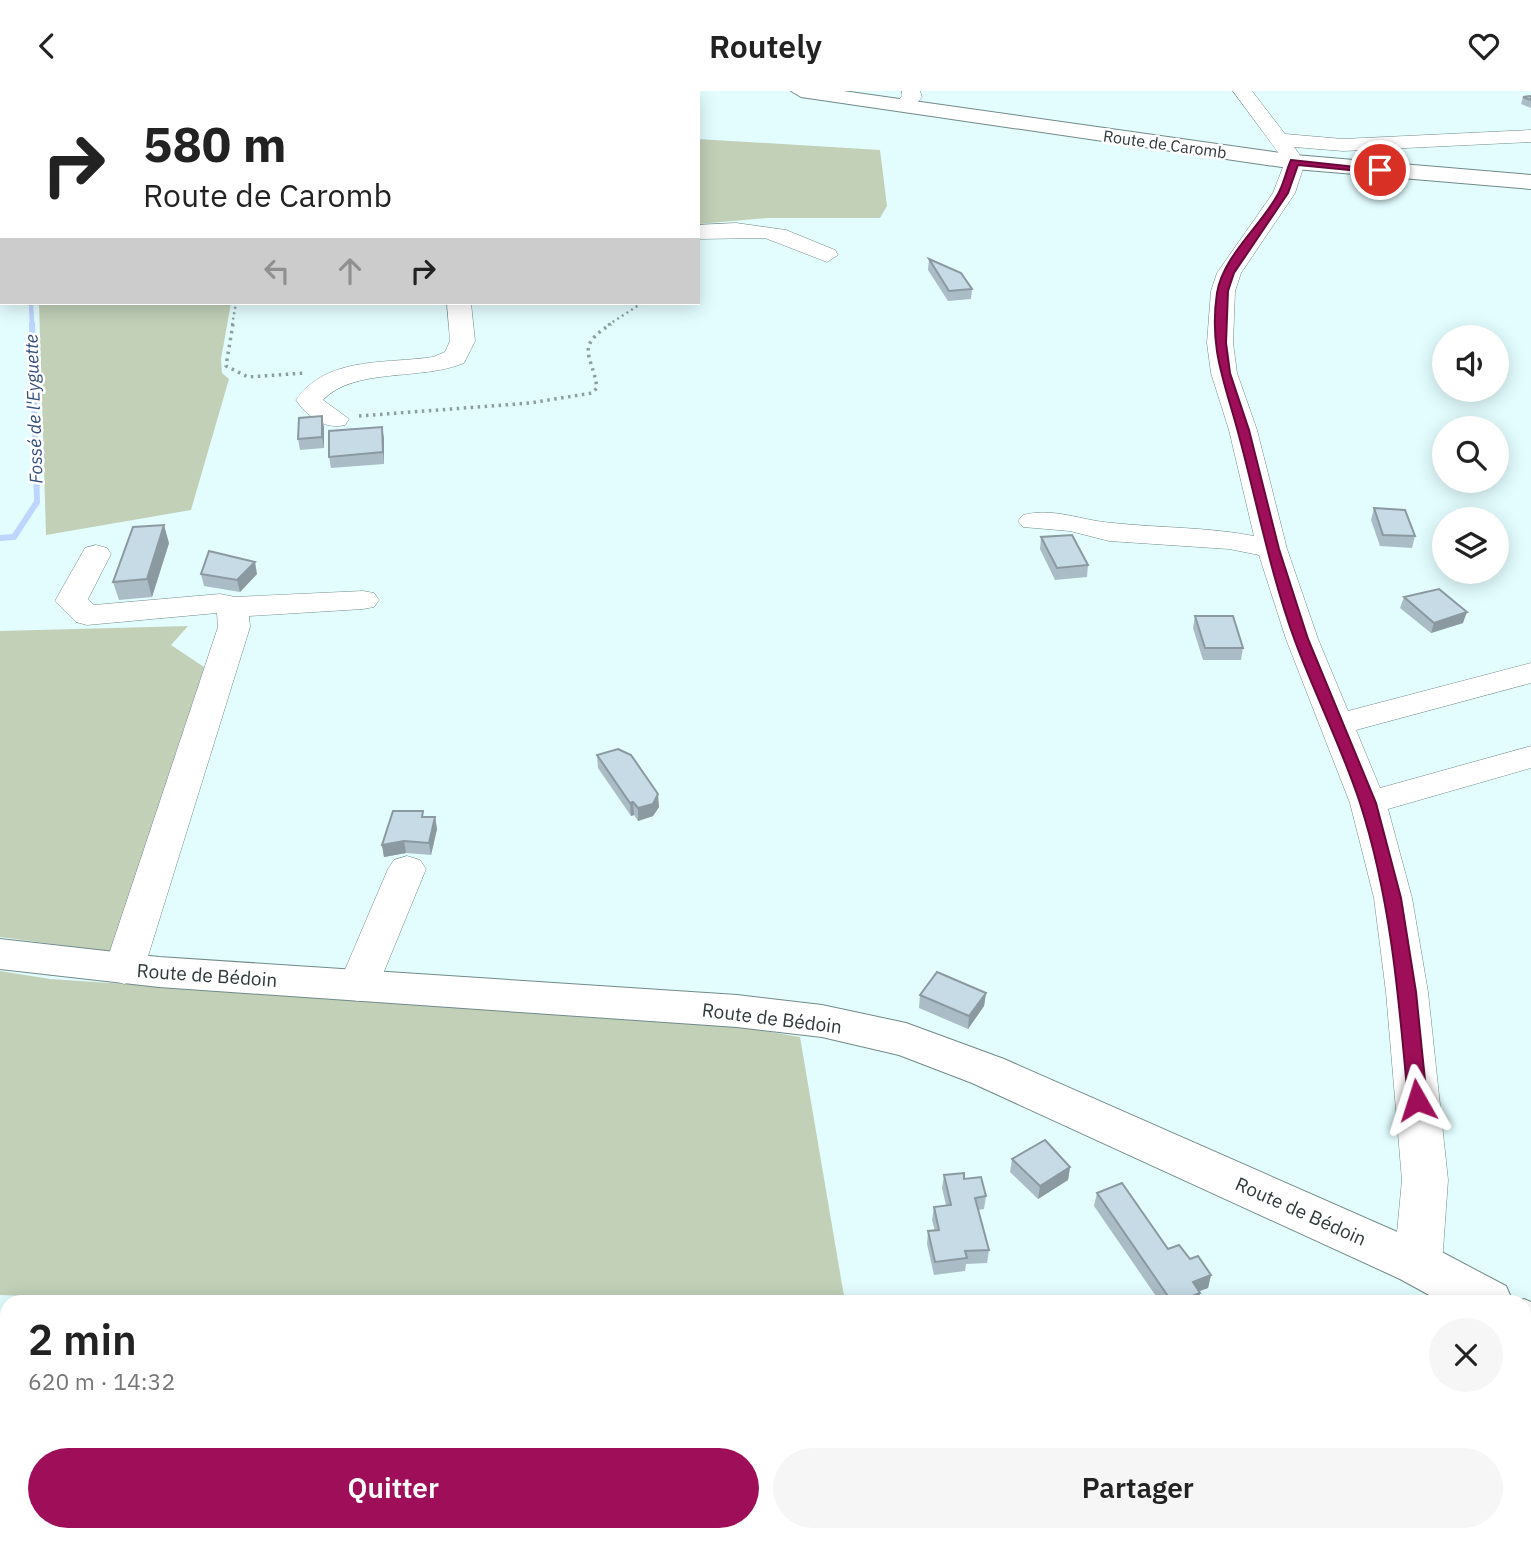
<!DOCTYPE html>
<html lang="fr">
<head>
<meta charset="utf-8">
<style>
	:root { --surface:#fff; --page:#f6f6f6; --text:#222; --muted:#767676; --accent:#9f0e58 }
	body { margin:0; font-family:"IBM Plex Sans",sans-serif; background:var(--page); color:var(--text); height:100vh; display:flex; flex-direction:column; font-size:26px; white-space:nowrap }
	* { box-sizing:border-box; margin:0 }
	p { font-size:23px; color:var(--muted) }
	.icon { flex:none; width:38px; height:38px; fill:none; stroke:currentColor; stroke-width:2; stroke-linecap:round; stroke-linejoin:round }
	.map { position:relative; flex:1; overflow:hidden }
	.details { position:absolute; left:0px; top:1204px; width:1531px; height:247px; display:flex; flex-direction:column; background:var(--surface); border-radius:21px 21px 0 0; box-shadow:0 4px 18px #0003 }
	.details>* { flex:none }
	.banner { position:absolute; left:0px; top:0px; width:700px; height:214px; box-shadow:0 4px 18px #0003; background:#fff; color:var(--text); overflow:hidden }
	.tools { position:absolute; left:1432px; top:234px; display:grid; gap:14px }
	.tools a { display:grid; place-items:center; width:77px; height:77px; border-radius:50%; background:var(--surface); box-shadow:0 4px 18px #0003; font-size:35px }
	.pin { position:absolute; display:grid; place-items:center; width:60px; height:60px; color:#fff; margin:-30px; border:4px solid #fff; border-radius:50%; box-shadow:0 2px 7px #0007 }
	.me { position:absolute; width:77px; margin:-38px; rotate:354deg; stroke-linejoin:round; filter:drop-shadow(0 0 5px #0008) }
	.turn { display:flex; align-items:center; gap:24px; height:147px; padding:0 28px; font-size:32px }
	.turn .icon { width:91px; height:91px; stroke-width:2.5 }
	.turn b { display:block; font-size:49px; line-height:60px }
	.lanes { display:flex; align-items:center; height:66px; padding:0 28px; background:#0003; justify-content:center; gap:35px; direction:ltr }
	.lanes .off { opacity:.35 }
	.round { display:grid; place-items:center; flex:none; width:74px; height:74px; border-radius:37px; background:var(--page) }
	.overview { display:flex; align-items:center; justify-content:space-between; height:119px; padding:0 28px }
	h1 { font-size:42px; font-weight:600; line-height:52px }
	.button { display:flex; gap:14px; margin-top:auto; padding:14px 28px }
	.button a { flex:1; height:80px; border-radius:42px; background:var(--accent); color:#fff; font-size:28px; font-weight:600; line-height:80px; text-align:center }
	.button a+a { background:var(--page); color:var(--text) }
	header { display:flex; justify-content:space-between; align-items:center; height:91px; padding:0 28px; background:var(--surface); font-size:32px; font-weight:600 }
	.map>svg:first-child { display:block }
</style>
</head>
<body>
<header><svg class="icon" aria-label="back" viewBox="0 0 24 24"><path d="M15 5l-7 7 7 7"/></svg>Routely<svg class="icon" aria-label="heart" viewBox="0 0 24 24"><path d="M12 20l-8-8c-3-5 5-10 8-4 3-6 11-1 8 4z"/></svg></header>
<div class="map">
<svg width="1531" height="1450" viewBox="0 0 1531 1450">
	<rect width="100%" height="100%" fill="#e3fdfe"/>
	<g fill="#c2d0b8">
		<path d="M307,0H644L306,2Z"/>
		<path d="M698,48L880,59L887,115L880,127H768L698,133Z"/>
		<path d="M39,212H231L221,268L222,282L229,288L191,419L46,444Z"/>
		<path d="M188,535L171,554L210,580L113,861L0,846V540Z"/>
		<path d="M0,880L50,888L711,931L800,946L845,1211H214L0,1204Z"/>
	</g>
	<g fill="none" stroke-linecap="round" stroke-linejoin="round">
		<g stroke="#bed5fd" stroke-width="4.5">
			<path d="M15,0L17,2"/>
			<path d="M31,212L32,234"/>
		</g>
		<path stroke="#bed5fd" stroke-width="6" d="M0,447L14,446L37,411L32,233"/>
		<defs>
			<g id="minor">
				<path d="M641,0H659L660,2H640Z"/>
				<path d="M902,0H920L922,6L911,19H897L894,15L902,5Z"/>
				<path d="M1233,0H1252L1285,43L1343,48L1531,39V51L1343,60L1294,56L1305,71L1295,102L1241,182L1235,200L1233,252L1237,282L1257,339L1287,458L1318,548L1348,620L1531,572V592L1356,639L1380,697L1531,655V677L1388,718L1412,807L1428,901L1448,1089L1442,1173L1435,1187L1418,1193L1401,1187L1394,1173L1402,1089L1386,901L1374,807L1350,712L1286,548L1259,464L1229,458L1109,450L1070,440L1023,436L1018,430L1023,424C1055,416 1082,430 1113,432C1160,437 1208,436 1254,445L1229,339L1211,282L1207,252L1211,200L1217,182L1273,102L1285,71Z"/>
				<path d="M2,27V41H0V28Z"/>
				<path d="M736,132L786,139L835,159L838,164L827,171L765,147L698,148V134Z"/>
				<path d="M447,212H471L475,250L464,272C422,290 354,276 323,309L349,328L345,334C324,339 307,325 296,309C326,265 386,273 433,266L445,261L450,250Z"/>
				<path d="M96,454L107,457L111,463L88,508L94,514L220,503L235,506L363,500L374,502L379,509L374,516L363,518L249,525L250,536L144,878L138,888L124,893L110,888L104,878L218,536L217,522L87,534L76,531L55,510L85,457Z"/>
				<path d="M407,765L420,769L426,778L378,895L372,906L358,910L344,906L338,895L388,778L394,769Z"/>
				<rect x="1446" y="1444" width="54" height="6"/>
			</g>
			<g id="major">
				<path d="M791,0H843L1295,64L1531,84V98L1295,78L801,6Z"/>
				<path d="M0,848L159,866L737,904L822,914L906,932L1004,968L1436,1158L1506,1195L1513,1211H1442L1400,1188L972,992L899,964L822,946L737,936L159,896L0,878Z"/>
				<path d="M1524,1208L1531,1211V1258L1524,1255V1211H1517Z"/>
			</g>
		</defs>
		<use href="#minor" stroke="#718989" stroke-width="1"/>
		<use href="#major" stroke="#718989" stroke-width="2"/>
		<g stroke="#8c9fa0" stroke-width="2.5" stroke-dasharray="2 3.5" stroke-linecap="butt">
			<path d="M232,234L236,212"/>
			<path d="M608,234L642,212"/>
		</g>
		<g stroke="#8c9fa0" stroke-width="3.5" stroke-dasharray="2.5 4.5" stroke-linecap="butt">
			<path d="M233,233L226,275L248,286L305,282"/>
			<path d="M359,325L530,312L592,302L597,297C592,262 574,257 611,233"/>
		</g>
		<use href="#minor" fill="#fff" fill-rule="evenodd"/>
		<use href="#major" fill="#fff" fill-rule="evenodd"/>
	</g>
	<g fill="#aabcc6">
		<path d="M1531,5V17L1521,13L1523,6Z"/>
		<path d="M929,168L972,198L971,208L948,210L928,179Z"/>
		<path d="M324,336V357L300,359L298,348Z"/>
		<path d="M384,347V373L331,377L329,366Z"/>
		<path d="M1374,417L1415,445L1412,457L1380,455L1371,429Z"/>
		<path d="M1041,446L1088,474L1087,486L1055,489L1040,458Z"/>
		<path d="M169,452L152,506L119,509L113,491Z"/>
		<path d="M201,483H257L240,501L204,495Z"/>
		<path d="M1404,506L1463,532L1431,542L1400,517Z"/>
		<path d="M1195,525L1243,557L1241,569H1203L1193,537Z"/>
		<path d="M597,664L659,716L653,725L638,730L634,724L631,725L598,677Z"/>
		<path d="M424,726H435L437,738L431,764L406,762L384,766L382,754Z"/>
		<path d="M986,902L984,915L968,938L919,917L920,904Z"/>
		<path d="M1012,1068L1070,1076L1068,1089L1038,1108L1010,1081Z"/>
		<path d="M944,1084L964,1088L986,1105L984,1118L978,1119L989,1159L987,1172L966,1173L965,1180L934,1184L927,1153L928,1140H935L932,1129L934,1116L946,1114L942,1097Z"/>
		<path d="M1097,1102L1168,1158L1190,1168L1211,1184L1208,1197L1199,1200L1200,1202L1198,1211H1160L1094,1115Z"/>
		<rect x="1330" y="1444" width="63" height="6"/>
		<path d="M1428,1444H1447L1460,1450H1425Z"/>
	</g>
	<g fill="#8b99a1">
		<path d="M322,325L324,336V357L322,346Z"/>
		<path d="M382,336L384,347V373L383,361Z"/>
		<path d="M164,434L169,452L152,506L147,488Z"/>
		<path d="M255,471L257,483L240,501L237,489Z"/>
		<path d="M1467,521L1463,532L1431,542L1434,532Z"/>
		<path d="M658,703L659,716L653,725L638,730V717Z"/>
		<path d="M633,711L634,724L631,725L630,712Z"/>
		<path d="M435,726L437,738L431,764L429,752Z"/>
		<path d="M404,750L406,762L384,766L382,754Z"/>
		<path d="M986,902L984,915L968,938L969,925Z"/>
		<path d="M1070,1076L1068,1089L1038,1108L1040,1095Z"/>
		<path d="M1211,1184L1208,1197L1189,1204L1193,1191Z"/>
		<path d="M1200,1202L1198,1211H1178Z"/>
	</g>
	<g fill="#c6dbe6" stroke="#8b99a1" stroke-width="2">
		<path d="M1531,5V9L1523,6Z"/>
		<path d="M929,168L961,182L972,198L949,200Z"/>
		<path d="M322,325V346L298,348L299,327Z"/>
		<path d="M382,336L383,361L329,366V340Z"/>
		<path d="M1374,417L1405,419L1415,445L1383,444Z"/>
		<path d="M164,434L147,488L113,491L133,436Z"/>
		<path d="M1072,444L1088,474L1057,477L1041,446Z"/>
		<path d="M209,460L255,471L237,489L201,483Z"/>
		<path d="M1439,498L1467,521L1434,532L1404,506Z"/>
		<path d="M1195,525H1233L1243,557H1205Z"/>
		<path d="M618,658L631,664L658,703L653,713L638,717L633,711L630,712L597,664Z"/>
		<path d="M393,720H423L422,726H435L429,752L404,750L382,754Z"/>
		<path d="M937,881L986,902L969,925L920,904Z"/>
		<path d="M1045,1049L1070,1076L1040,1095L1012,1068Z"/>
		<path d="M964,1082V1088L981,1086L986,1105L975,1107L989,1159L965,1160L967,1167L935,1171L928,1140L939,1139L934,1116L951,1114L944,1084Z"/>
		<path d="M1122,1092L1168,1158L1179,1154L1190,1168L1198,1165L1211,1184L1193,1191L1200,1202L1178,1211H1172L1097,1102Z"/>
		<path d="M1243,1206L1256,1211H1241Z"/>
		<rect x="1335" y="1444" width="58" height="6"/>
		<path d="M1431,1444H1447L1460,1447V1450H1431Z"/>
	</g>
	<path fill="#9f0e58" stroke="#670939" stroke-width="2" d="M1291,69L1384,79L1380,82L1298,74L1288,102L1234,182L1228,200L1226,252L1230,282L1249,339L1279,458L1308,548L1376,712L1401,807L1416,901L1427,1009L1417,1016L1408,1009C1399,909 1391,808 1360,712C1342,657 1315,604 1295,550C1270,482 1257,411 1238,341C1224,289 1209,257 1217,202C1223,165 1261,135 1278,103C1284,93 1286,80 1291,69Z"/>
	<g text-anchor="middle" stroke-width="5" stroke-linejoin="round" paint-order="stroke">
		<g font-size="16" fill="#2e3939" stroke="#fff">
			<text transform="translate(1165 53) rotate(8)" y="6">Route de Caromb</text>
		</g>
		<g font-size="18" font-style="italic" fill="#314d7f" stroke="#fff">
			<text transform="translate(34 318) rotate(-92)" y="6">Fossé de l'Eyguette</text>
		</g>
		<g font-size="19" fill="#2e3939" stroke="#fff">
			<text transform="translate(207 884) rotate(4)" y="7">Route de Bédoin</text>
			<text transform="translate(772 927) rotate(7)" y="7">Route de Bédoin</text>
			<text transform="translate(1301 1120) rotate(24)" y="7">Route de Bédoin</text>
		</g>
	</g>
</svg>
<div class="tools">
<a><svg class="icon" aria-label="sound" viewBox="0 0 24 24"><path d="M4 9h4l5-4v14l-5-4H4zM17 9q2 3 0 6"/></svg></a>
<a><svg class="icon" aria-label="search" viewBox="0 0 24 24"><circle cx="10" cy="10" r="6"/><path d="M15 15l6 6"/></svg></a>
<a><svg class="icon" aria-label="layers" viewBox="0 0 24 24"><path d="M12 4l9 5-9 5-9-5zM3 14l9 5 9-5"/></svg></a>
</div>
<div class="pin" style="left:1380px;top:79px;background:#d93025"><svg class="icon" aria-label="arrive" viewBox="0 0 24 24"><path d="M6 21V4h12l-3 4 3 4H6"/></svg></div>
<svg class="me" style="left:1417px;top:1009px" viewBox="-20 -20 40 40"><path d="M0-17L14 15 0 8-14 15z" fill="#9f0e58" stroke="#fff" stroke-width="4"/></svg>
<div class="banner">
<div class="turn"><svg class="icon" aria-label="right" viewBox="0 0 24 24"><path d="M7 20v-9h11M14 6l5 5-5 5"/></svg><div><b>580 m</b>Route de Caromb</div></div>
<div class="lanes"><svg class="icon off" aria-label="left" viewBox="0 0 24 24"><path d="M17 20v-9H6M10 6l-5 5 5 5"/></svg><svg class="icon off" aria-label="ahead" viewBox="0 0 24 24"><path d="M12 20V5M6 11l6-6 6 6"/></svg><svg class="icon" aria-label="right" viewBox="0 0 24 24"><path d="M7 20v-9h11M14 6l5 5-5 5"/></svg></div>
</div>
<section class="details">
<div class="overview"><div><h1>2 min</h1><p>620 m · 14:32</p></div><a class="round"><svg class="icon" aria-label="close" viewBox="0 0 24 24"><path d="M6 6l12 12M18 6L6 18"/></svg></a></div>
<div class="button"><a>Quitter</a><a>Partager</a></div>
</section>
</div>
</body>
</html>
